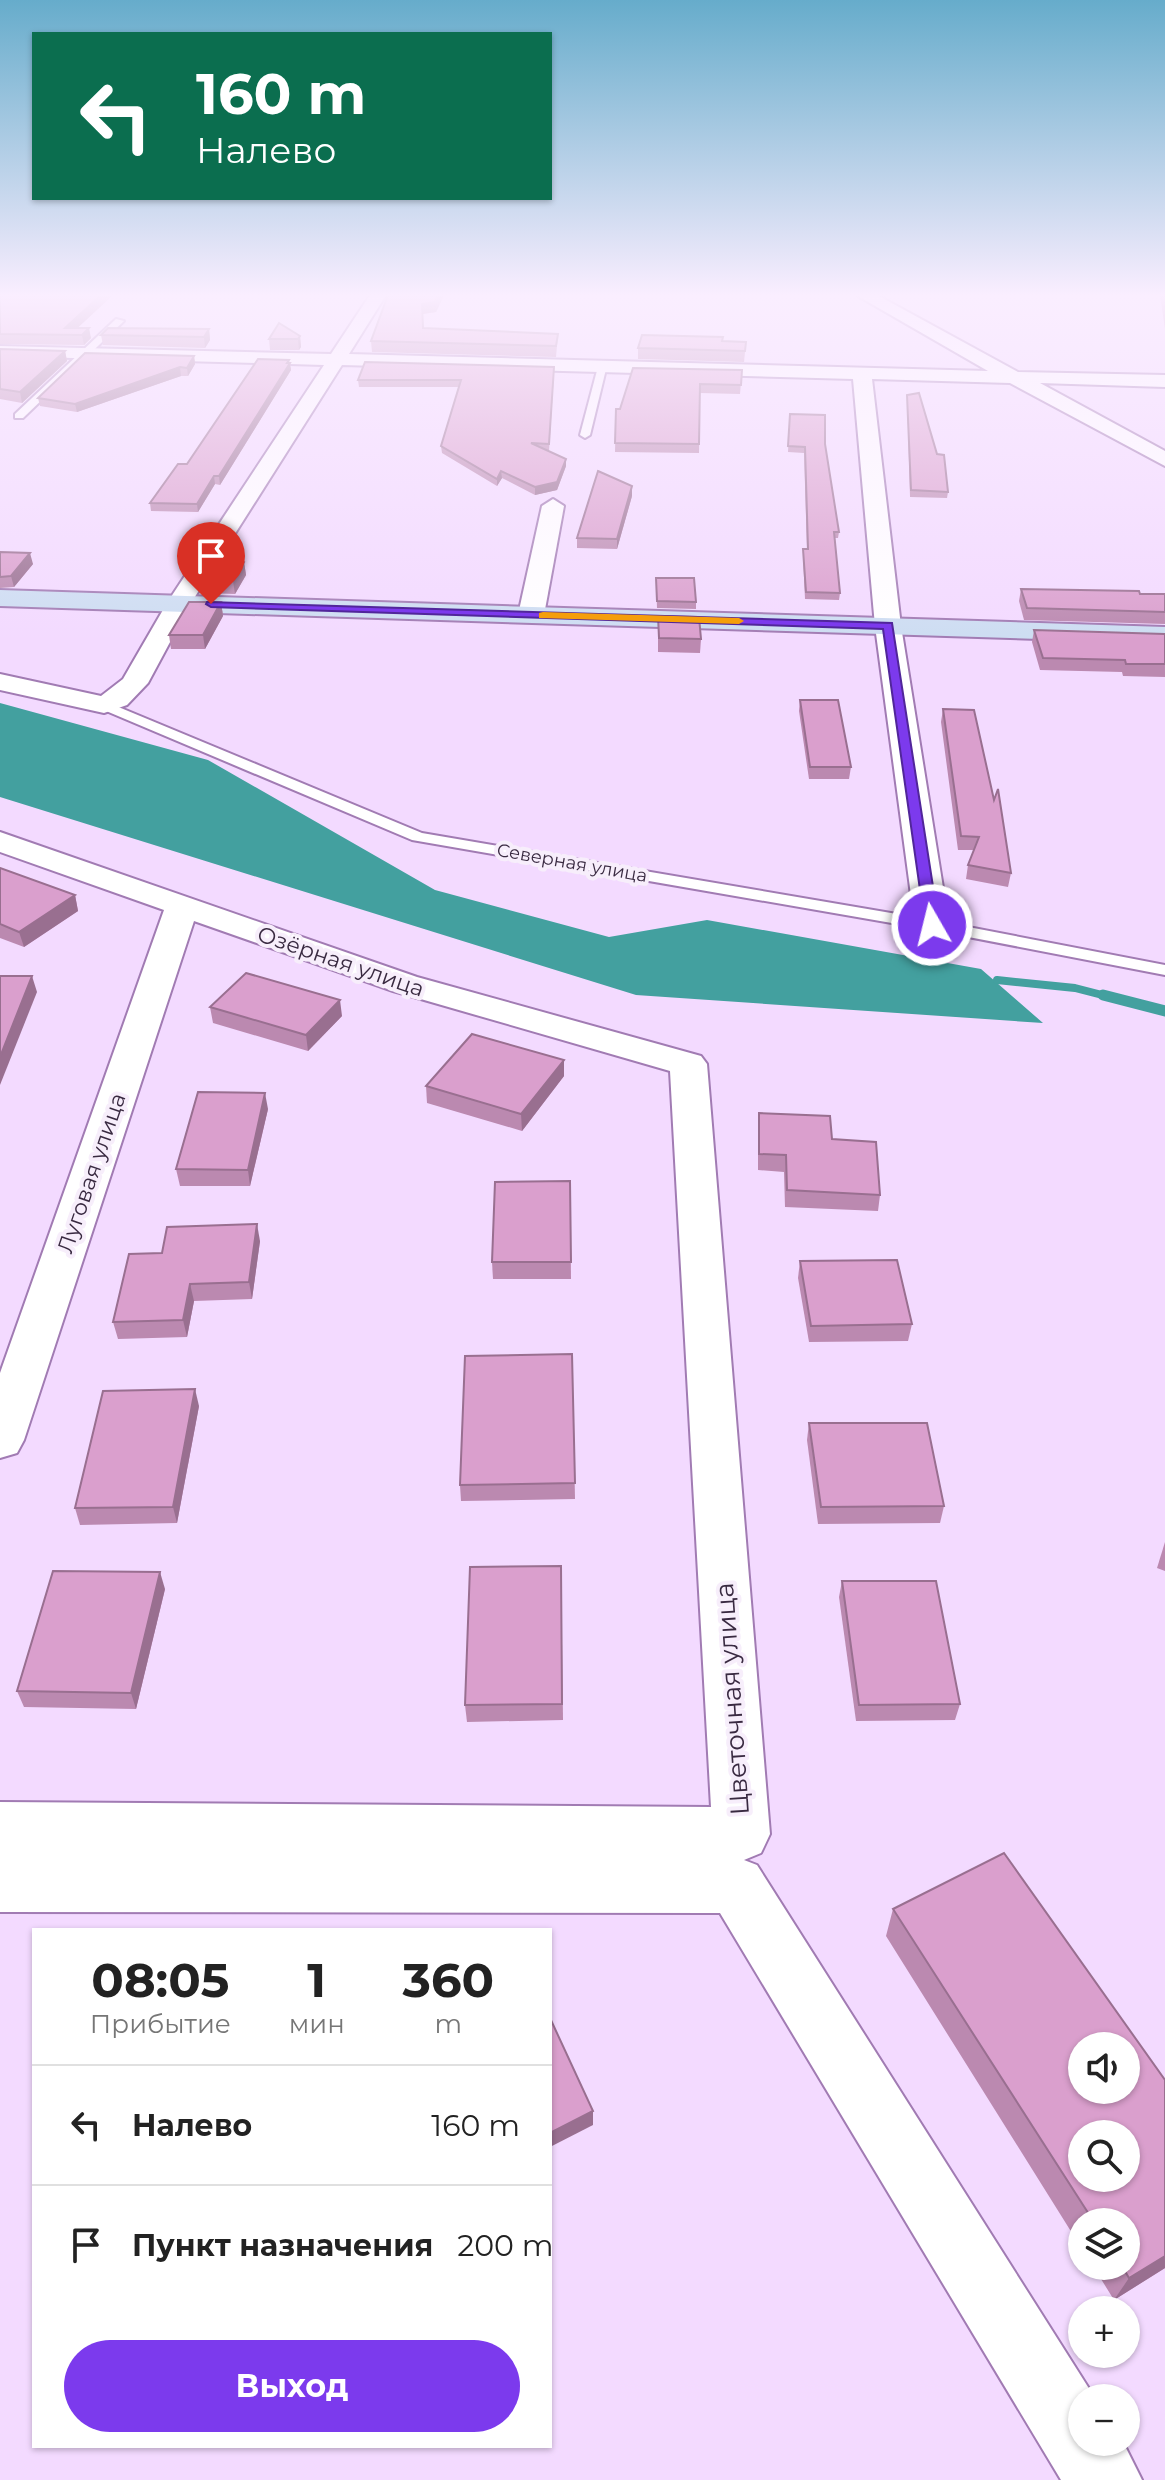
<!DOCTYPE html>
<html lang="ru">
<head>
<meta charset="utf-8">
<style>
	:root { --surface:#fff; --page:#f6f6f6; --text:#222; --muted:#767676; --line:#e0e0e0; --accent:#7c3aed }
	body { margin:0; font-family:Montserrat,sans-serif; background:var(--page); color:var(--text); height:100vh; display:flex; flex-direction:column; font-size:30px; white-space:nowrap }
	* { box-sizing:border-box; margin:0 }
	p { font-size:26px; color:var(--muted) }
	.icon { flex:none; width:44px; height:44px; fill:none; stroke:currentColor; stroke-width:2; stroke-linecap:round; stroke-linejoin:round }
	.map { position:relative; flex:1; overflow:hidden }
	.panel { position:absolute; left:32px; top:1928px; width:520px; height:520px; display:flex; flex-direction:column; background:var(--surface); border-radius:0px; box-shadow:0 2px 6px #0004 }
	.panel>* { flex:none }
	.banner { position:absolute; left:32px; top:32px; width:520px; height:168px; border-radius:0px; box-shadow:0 2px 6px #0004; background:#0b6e4f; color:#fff; overflow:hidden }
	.tools { position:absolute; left:1068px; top:2032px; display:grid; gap:16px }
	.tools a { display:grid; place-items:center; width:72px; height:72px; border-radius:50%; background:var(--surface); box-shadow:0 2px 6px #0004; font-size:40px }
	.pin { position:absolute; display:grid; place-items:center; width:68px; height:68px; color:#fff; margin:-82px -34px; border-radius:50% 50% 50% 0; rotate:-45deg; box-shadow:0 0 8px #0007 }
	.pin .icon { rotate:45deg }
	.me { position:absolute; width:88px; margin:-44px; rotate:352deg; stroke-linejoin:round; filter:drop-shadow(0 0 6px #0008) }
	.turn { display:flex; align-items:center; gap:28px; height:168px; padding:0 32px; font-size:36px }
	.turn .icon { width:104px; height:104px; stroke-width:2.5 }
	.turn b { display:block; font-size:56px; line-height:68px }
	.eta { display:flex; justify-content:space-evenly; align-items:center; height:136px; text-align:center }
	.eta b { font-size:48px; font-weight:700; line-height:56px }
	.action { display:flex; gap:16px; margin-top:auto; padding:16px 32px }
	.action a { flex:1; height:92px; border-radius:48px; background:var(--accent); color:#fff; font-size:32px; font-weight:700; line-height:92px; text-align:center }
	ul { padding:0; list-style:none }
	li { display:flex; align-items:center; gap:24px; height:120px; padding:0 32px; border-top:2px solid var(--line) }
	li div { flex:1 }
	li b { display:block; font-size:30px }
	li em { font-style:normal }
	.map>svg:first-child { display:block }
</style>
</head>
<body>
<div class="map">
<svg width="1165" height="2480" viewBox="0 0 1165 2480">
	<rect width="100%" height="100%" fill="#f3daff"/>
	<path fill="#43a09f" d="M0,703L208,760L435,890L609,937L707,920L981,969L1043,1023L636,995L0,797Z"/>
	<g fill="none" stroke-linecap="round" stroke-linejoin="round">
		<path stroke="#43a09f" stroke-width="8" d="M997,980L1075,988L1110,997"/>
		<path stroke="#43a09f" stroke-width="11" d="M1103,995L1165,1011"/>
		<defs>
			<g id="lane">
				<path d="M116,319L124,321L23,418H15V414Z"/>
				<path d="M599,363L607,365L590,435L585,438L580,435Z"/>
				<path d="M104,701L422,833L932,920L1165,965V975L932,930L412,840L99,708L97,705Z"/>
			</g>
			<g id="street">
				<path d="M370,295H386L349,354L988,371L856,295H877L1018,372L1165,375V387L1040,383L1165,451V466L1010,383L872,379L901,626L949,925L944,932L932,935L920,932L915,925L875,626L853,379L342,365L191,603L148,683L127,705L104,713L0,690V674L101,696L123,679L167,603L324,365L0,356V346L331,354Z"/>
				<path d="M553,499L564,506L544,615L540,620H522L518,615L542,506Z"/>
				<path d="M0,832L417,977L701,1056L707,1064L770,1834L761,1853L744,1860L757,1865L1095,2398H1082V2442H1123L1142,2480H1061L720,1913L0,1912V1802L711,1807L670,1071L393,991L194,921L24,1440L17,1453L0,1458V1373L164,910L0,852Z"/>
			</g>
			<path id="secondary" d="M0,590L1165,627V643L0,606Z"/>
		</defs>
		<use href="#lane" stroke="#a17bb3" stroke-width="4"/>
		<use href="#street" stroke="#a17bb3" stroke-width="4"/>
		<use href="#secondary" stroke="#a17bb3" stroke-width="4"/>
		<use href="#lane" fill="#fff" fill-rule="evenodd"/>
		<use href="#street" fill="#fff" fill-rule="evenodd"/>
		<use href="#secondary" fill="#cdddf2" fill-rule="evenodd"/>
	</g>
	<g fill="#bb89b0">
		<path d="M0,295H113L77,328L91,338L84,345L0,344Z"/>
		<path d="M388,295H444L436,312L422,314L423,328L558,334L556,357L372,352L371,341Z"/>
		<path d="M1160,295H1165V329Z"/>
		<path d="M209,329L210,340L205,348L103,345L101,335Z"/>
		<path d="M300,336L301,347L299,350H270L269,339Z"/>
		<path d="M723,341L746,342L744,362L638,359V348Z"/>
		<path d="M0,349L65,351L67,361L22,403L0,399Z"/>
		<path d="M194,356L195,364L188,376H181L77,412L40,406L38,398Z"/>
		<path d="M289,363H290L291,370L220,485L215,484L198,512L151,511L150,503Z"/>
		<path d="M742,370L740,394L700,393L699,453L615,452L616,409H620Z"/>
		<path d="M554,374L549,451H547L566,466L557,490L535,495L502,478L497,486L442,453L441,446L459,387H359L358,380Z"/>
		<path d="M907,395L937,454L948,492L947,498L910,497Z"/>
		<path d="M790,414L825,444L839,532L838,538H835L840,593L839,600L805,599L803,556V549H807L804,453L788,452Z"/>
		<path d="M632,496L617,549L577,548V538Z"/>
		<path d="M0,552L33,564L14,587L0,588Z"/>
		<path d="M244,562L246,575L235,594L204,593L202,580Z"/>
		<path d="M656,578L696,602V609L657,608Z"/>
		<path d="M1021,589L1165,594V624L1024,620L1019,601Z"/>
		<path d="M221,602L223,616L205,649H171L169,635Z"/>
		<path d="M658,616L701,639L700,653L658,652Z"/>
		<path d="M1034,630L1165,634V677L1123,676L1122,672L1040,670L1032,642Z"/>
		<path d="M800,700L851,767L849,779H809L799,711Z"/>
		<path d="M943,709L994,800L1011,873L1008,887L966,879L968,865L974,850H958L941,722Z"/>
		<path d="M0,868L75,895L78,911L24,947L0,938Z"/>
		<path d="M210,1007L342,1016L308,1051L213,1023Z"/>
		<path d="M564,1076L522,1131L427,1103L426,1086Z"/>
		<path d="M268,1109L250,1186H180L176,1169Z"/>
		<path d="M759,1113L832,1139L880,1195L878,1211L785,1207L784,1172L758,1170V1130Z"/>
		<path d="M570,1181L571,1279H493L492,1262Z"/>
		<path d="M260,1241L252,1299L194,1301L187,1337L118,1339L113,1322L162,1253Z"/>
		<path d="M800,1261L912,1324L908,1341L809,1342L798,1278Z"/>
		<path d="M572,1354L575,1499L461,1501L460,1485Z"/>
		<path d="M199,1406L177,1523L80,1525L75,1508Z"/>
		<path d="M809,1423L944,1506L940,1523L818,1524L807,1440Z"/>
		<path d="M1165,1542V1571L1157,1568Z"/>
		<path d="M561,1566L563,1720L467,1722L465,1705Z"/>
		<path d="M842,1581L960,1704L955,1720L856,1721L839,1597Z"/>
		<path d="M165,1589L136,1709L24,1707L17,1691Z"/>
		<path d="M893,1909L1165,2080V2268L1114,2300L1093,2266H1126V2222H1082V2249L886,1936Z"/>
	</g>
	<g fill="#996f90">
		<path d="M101,295H113L70,335L65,328Z"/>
		<path d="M438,295H444L436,312L422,314V304Z"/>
		<path d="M89,328L91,338L84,345L82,335Z"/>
		<path d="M209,329L210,340L205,348L204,337Z"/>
		<path d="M300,336L301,347L299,350L298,339Z"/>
		<path d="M65,351L67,361L22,403L20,392Z"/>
		<path d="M194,356L195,364L188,376L187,368Z"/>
		<path d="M289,360L291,370L220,485L219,476Z"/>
		<path d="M180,367L181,376L77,412L75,404Z"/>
		<path d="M566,459V466L557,490L535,495V487Z"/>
		<path d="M501,471L502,478L497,486V479Z"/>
		<path d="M214,476L215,484L198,512L197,504Z"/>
		<path d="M632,486V496L617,549V539Z"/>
		<path d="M30,553L33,564L14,587L11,576Z"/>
		<path d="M244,562L246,575L235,594L233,581Z"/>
		<path d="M221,602L223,616L205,649L203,635Z"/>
		<path d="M75,895L78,911L24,947L19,932Z"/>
		<path d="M32,976L37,992L0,1085V1057Z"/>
		<path d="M340,1000L342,1016L308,1051L306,1035Z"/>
		<path d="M564,1060V1076L522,1131L521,1114Z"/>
		<path d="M265,1093L268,1109L250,1186L248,1170Z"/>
		<path d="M257,1224L260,1241L252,1299L249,1282Z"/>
		<path d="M190,1284L194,1301L187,1337L183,1320Z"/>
		<path d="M195,1389L199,1406L177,1523L173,1507Z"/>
		<path d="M160,1572L165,1589L136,1709L131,1693Z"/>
		<path d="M593,2111V2125L550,2147V2133Z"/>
		<path d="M1165,2256V2268L1114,2300L1129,2278Z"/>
	</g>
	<g fill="#da9fcd" stroke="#996f90" stroke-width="2" fill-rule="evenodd">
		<path d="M0,295H101L65,328H89L82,335L0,334Z"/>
		<path d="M388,295H438L435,302L422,304L423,328L558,334L556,346L371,341Z"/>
		<path d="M279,323L300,336L298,339H269Z"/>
		<path d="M108,328L209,329L204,337L101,335Z"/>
		<path d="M642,335L723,337L722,341L746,342L745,351L638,348Z"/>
		<path d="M0,349L65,351L20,392L0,389Z"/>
		<path d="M85,353L194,356L187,368L180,367L75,404L38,398Z"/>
		<path d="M258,359L289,360L287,363H290L219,476H214L197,504L150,503L178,464H187Z"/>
		<path d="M365,362L554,367L549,444L531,443L566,459L557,482L535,487L501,471L497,479L441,446L461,380H358Z"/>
		<path d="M633,368L742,370L741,385L700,384L699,444L615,443L616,409H620Z"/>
		<path d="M919,393L937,454L944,455L948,492L911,490L907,395Z"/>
		<path d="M790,414L825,415V444L839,532H834L840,593L806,592L803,549H808L805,447L788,446Z"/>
		<path d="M598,471L632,486L617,539L577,538Z"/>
		<path d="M221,549L244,562L233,581L202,580Z"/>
		<path d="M0,552L30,553L11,576L0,577Z"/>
		<path d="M656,578H694L696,602L657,601Z"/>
		<path d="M1021,589L1139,591L1140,594H1165V612L1027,608Z"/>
		<path d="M189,602H221L203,635H169Z"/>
		<path d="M658,616L699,617L701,639L659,638Z"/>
		<path d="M1034,630L1165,634V664H1126L1125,660L1043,658Z"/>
		<path d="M800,700H838L851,767H810Z"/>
		<path d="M943,709L974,710L994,800L998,789L1011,873L968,865L979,837L961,836Z"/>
		<path d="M0,868L75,895L19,932L0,924Z"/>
		<path d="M246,973L340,1000L306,1035L210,1007Z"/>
		<path d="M0,976H32L0,1057Z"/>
		<path d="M472,1034L564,1060L521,1114L426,1086Z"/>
		<path d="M198,1092L265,1093L248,1170L176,1169Z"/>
		<path d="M759,1113L830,1116L832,1139L876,1142L880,1195L787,1190L786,1155L759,1154Z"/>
		<path d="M570,1181L571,1262H492L495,1182Z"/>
		<path d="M257,1224L249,1282L190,1284L183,1320L113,1322L129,1254L162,1253L167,1227Z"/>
		<path d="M897,1260L912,1324L811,1326L800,1261Z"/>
		<path d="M572,1354L575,1483L460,1485L465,1356Z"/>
		<path d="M195,1389L173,1507L75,1508L103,1391Z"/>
		<path d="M809,1423H927L944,1506L821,1507Z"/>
		<path d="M561,1566L562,1704L465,1705L470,1567Z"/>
		<path d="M53,1571L160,1572L131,1693L17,1691Z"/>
		<path d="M842,1581H936L960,1704L859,1705Z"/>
		<path d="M1004,1853L1165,2080V2256L1129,2278L1122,2266H1126V2222H1094L893,1909ZM1082,2046H1126V2090H1082ZM1082,2134H1126V2178H1082Z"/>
		<path d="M550,2018L593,2111L550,2133Z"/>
	</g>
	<linearGradient id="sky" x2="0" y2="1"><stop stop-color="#66accb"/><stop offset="0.46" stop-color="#faeeff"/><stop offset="1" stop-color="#faeeff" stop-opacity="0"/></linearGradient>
	<rect width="1165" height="642" fill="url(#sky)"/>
	<path fill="#7c3aed" stroke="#51269a" stroke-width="2" d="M207,602L892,623L939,925L932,930L925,925L883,629L211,607L206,604Z"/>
	<path fill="#f59e0b" d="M543,612L739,618L744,621L739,624L539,618V613Z"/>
	<g text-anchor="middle" stroke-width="8" stroke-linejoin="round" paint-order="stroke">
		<g font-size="18" fill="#392a41" stroke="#f7eefb">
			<text transform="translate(572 863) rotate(10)" y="6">Северная улица</text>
		</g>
		<g font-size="22" fill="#392a41" stroke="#f7eefb">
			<text transform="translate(341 961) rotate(19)" y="8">Озёрная улица</text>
			<text transform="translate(91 1173) rotate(-71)" y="8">Луговая улица</text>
		</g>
		<g font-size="26" fill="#392a41" stroke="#f7eefb">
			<text transform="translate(732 1699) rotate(-94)" y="9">Цветочная улица</text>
		</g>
	</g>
</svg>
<div class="tools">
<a><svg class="icon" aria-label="sound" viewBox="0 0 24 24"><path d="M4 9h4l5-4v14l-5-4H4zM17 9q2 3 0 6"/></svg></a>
<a><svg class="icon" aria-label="search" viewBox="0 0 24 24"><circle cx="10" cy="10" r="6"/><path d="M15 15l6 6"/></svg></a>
<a><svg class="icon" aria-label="layers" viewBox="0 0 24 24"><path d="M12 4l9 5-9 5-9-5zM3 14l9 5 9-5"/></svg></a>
<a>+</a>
<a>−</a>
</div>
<div class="pin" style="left:211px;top:604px;background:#d93025"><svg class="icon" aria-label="arrive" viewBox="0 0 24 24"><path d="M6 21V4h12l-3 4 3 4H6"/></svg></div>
<svg class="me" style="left:932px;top:925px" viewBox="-20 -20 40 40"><circle r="17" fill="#7c3aed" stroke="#fff" stroke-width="3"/><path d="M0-11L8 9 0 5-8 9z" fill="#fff"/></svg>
<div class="banner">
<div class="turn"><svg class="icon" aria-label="left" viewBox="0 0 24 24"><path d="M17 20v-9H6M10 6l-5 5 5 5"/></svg><div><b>160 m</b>Налево</div></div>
</div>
<section class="panel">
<div class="eta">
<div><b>08:05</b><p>Прибытие</p></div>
<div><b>1</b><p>мин</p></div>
<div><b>360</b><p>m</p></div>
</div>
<ul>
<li><svg class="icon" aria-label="left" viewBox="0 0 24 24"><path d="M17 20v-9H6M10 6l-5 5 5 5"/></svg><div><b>Налево</b></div><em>160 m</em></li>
<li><svg class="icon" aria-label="arrive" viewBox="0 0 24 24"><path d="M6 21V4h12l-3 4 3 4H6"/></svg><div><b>Пункт назначения</b></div><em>200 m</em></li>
</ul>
<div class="action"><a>Выход</a></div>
</section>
</div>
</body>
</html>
